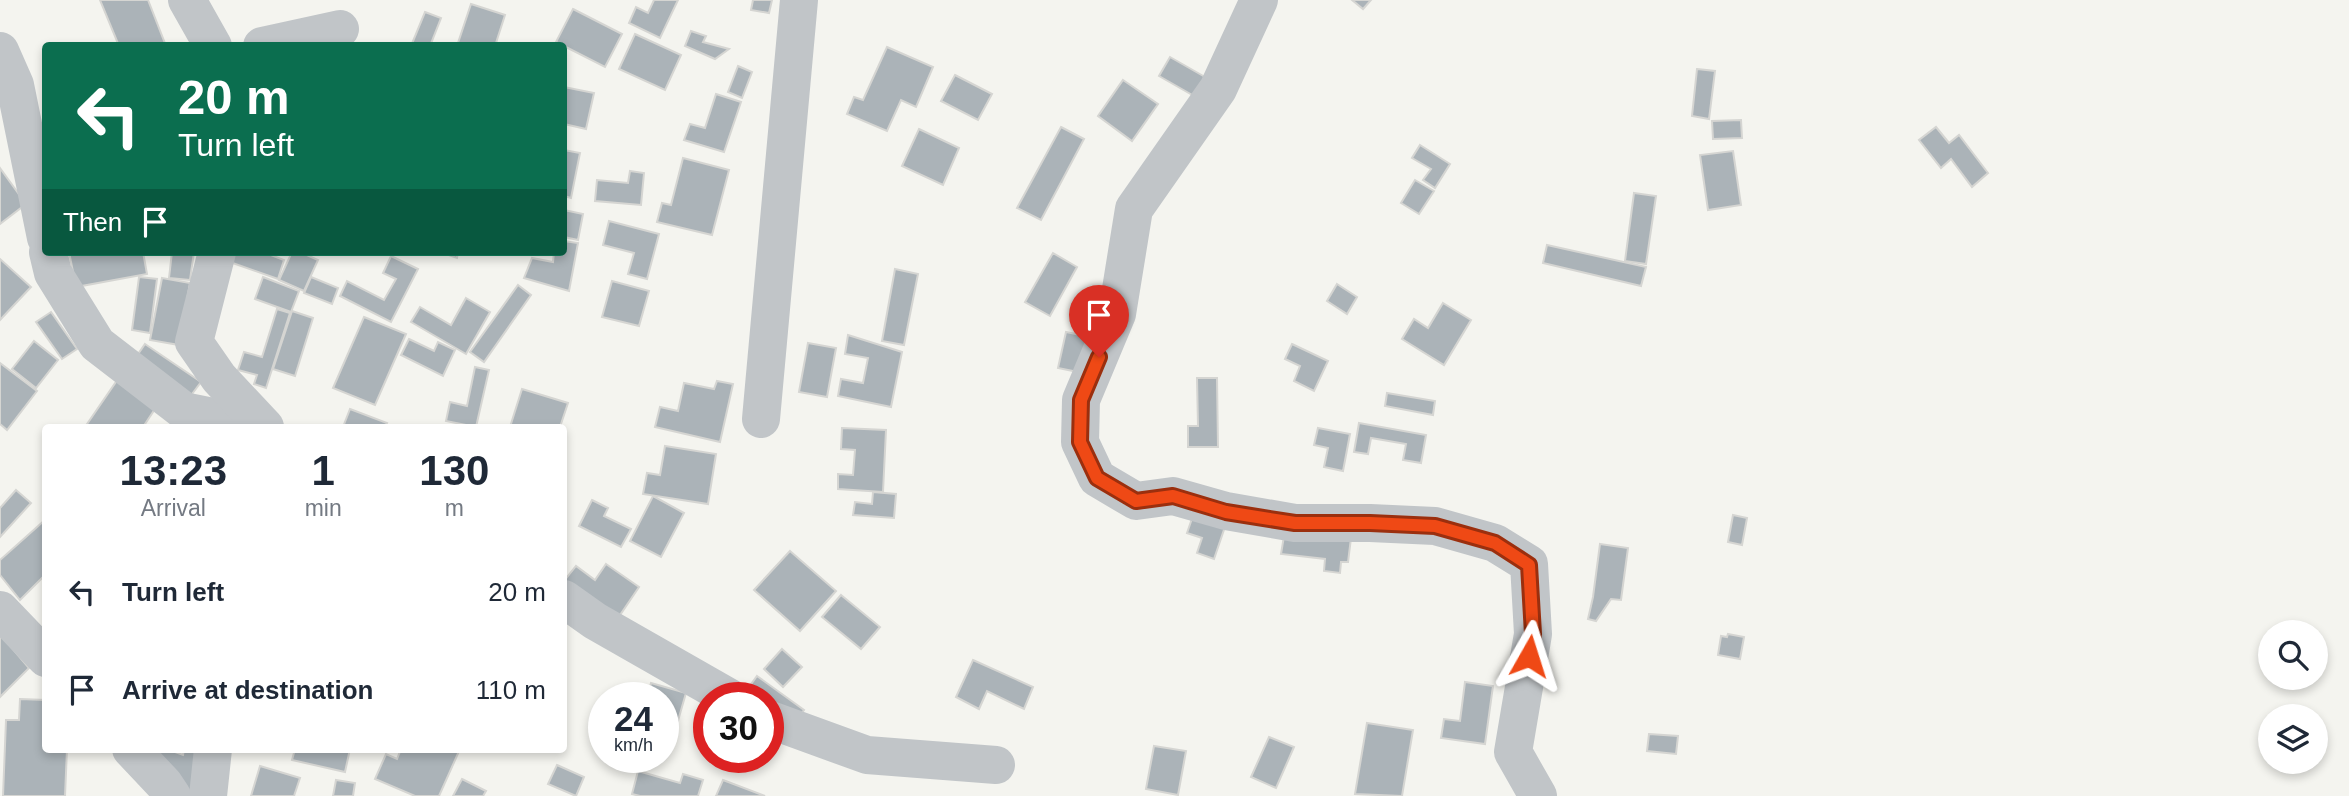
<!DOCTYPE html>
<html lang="en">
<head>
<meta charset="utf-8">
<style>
	:root { --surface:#fff; --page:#f2f2f3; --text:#1f2937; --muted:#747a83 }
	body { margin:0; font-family:Helvetica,sans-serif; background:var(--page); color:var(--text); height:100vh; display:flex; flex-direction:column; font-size:26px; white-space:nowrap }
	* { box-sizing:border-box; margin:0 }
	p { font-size:23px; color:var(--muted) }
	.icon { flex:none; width:38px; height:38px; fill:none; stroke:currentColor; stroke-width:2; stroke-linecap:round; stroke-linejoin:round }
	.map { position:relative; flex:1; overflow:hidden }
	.details { position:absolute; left:42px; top:424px; width:525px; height:329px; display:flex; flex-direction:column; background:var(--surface); border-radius:7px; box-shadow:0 4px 10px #0003 }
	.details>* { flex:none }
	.banner { position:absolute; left:42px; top:42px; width:525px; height:214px; border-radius:7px; box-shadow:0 4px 10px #0003; background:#0b6e4f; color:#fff; overflow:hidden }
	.buttons { position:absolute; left:2258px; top:620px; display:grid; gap:14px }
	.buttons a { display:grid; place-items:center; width:70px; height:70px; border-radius:50%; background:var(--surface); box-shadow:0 4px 10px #0003; font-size:35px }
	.speed { position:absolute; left:588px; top:682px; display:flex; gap:14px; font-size:35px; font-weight:700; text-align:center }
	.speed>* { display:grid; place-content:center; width:91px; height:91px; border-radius:50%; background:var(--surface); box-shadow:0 4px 10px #0003; line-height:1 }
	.speed small { font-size:18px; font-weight:400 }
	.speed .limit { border:10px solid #d22; background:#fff; color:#111 }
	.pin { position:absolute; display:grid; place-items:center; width:60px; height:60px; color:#fff; margin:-72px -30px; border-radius:50% 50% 50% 0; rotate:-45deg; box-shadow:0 0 7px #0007 }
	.pin .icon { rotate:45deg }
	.me { position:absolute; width:77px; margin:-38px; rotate:6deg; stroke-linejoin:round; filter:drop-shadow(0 0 5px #0008) }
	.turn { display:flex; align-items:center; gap:24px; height:147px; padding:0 21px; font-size:32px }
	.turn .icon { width:91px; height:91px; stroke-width:2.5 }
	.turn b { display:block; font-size:49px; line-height:60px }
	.then { display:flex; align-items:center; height:66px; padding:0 21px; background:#0003; gap:14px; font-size:26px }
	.eta { display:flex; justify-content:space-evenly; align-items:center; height:119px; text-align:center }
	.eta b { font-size:42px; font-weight:800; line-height:49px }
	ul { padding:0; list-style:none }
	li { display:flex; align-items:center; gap:21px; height:98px; padding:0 21px }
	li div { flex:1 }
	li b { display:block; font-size:26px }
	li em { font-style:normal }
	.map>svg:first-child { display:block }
</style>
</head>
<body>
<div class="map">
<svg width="2349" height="796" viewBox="0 0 2349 796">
	<rect width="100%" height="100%" fill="#f4f4ef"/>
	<g fill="#abb3b8" stroke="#d5d5d2" stroke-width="2">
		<path d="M100,0H148L166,46H119Z"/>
		<path d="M654,0H678L660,38L629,23L636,7L648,13Z"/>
		<path d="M753,0H772L769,13L751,10Z"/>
		<path d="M1352,0H1371L1363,9Z"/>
		<path d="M471,4L505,15L495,46H457Z"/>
		<path d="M573,9L622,34L605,67L556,42Z"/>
		<path d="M425,12L441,18L430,46H411Z"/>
		<path d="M691,31L706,36L703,42L729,49L715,59L685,46Z"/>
		<path d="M635,34L681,55L665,90L619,69Z"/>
		<path d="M887,47L933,67L916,107L901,100L887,131L847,114L854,97L863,100Z"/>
		<path d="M1170,57L1205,77L1194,96L1159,76Z"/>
		<path d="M738,66L752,72L742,98L728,92Z"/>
		<path d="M1697,69L1715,71L1709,119L1692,116Z"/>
		<path d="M955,75L992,94L978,120L941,101Z"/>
		<path d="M1123,80L1158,104L1132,141L1098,116Z"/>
		<path d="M564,87L594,93L586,129L564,124Z"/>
		<path d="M716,94L741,102L724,152L684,140L690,124L705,128Z"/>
		<path d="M1741,120L1742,138L1713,139L1712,121Z"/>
		<path d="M1061,127L1084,139L1041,220L1017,208Z"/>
		<path d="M1936,127L1949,143L1959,135L1988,173L1972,187L1951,159L1941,168L1919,140Z"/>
		<path d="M919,129L959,148L943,185L902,166Z"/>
		<path d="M1420,145L1450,164L1435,188L1423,180L1431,169L1412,158Z"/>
		<path d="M564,150L580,153L571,198L564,196Z"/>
		<path d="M1733,151L1741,205L1708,210L1700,155Z"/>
		<path d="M683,158L729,170L712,235L657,222L662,203L671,205Z"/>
		<path d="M0,168L26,204L0,224Z"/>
		<path d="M630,171L644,173L641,205L595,201L597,180L628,183Z"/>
		<path d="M1415,180L1434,191L1419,214L1401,203Z"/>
		<path d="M1634,193L1656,196L1646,264L1625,261Z"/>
		<path d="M564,210L583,214L578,240L564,237Z"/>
		<path d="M609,221L659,234L647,279L628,274L634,253L603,245Z"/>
		<path d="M564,241L578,243L569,291L524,278L532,258L553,262L554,252H564Z"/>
		<path d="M1547,245L1646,267L1641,286L1543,263Z"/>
		<path d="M69,252H143L147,274L76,287Z"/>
		<path d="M172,252H194L190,280L169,278Z"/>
		<path d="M229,252H263L284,260L278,279L227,261Z"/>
		<path d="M292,252H300L318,260L304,291L279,280Z"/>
		<path d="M440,252H458L457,258Z"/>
		<path d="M1053,253L1077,267L1050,316L1025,302Z"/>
		<path d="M391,256L418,269L391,322L340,296L347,281L384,300L396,279L383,273Z"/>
		<path d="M0,259L31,287L0,320Z"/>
		<path d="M895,269L918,274L904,345L882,341Z"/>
		<path d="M139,277L157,279L150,333L132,330Z"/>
		<path d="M263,277L299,291L291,312L255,299Z"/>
		<path d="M311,277L338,288L332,304L304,293Z"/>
		<path d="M162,278L190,283L179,345L150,340Z"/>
		<path d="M612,281L649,291L639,326L602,317Z"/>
		<path d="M1337,284L1357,297L1347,314L1327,301Z"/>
		<path d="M518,285L531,295L484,362L470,352Z"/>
		<path d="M466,298L490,312L466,354L411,322L420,307L451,325Z"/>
		<path d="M1443,303L1471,320L1444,365L1402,339L1414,319L1428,328Z"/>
		<path d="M277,309L290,313L266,388L254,384L257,375L238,370L244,352L262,357Z"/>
		<path d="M292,311L313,318L295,376L273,369Z"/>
		<path d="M51,312L77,349L62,359L36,322Z"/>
		<path d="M364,317L406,334L375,405L333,388Z"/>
		<path d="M1066,332L1091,337L1083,373L1058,368Z"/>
		<path d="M848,335L902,352L891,407L838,396L841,379L863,383L868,358L845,354Z"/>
		<path d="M409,339L434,351L438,342L455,350L443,376L401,355Z"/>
		<path d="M34,341L58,360L36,388L12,369Z"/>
		<path d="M808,343L836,348L827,397L799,392Z"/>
		<path d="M145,344L201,382L189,398L134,360Z"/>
		<path d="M1292,344L1328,361L1314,391L1294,381L1300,366L1285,359Z"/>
		<path d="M0,363L37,391L7,430L0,424Z"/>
		<path d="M475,367L489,370L476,427L446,421L450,402L467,406Z"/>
		<path d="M1197,378H1217L1218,447H1188V426H1198Z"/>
		<path d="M118,379L157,406L143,427H85Z"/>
		<path d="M717,381L733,384L720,442L655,427L660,407L678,411L684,383L714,389Z"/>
		<path d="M522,389L568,403L560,427H510Z"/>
		<path d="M1387,393L1435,401L1433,415L1385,406Z"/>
		<path d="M350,409L387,423L385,427H343Z"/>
		<path d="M1359,423L1426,435L1421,463L1403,460L1406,444L1371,438L1368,454L1354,452Z"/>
		<path d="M842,428L886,430L883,492L838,489V474L853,475L855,450L841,449Z"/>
		<path d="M1318,428L1350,434L1343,471L1324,467L1328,448L1314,445Z"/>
		<path d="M665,446L716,454L708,504L643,494L647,473L660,475Z"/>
		<path d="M16,490L31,503L0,537V508Z"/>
		<path d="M873,492L896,494L894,518L853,515L855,502L872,504Z"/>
		<path d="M653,496L684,513L661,557L630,541Z"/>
		<path d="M592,500L608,508L604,516L631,529L621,547L579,526Z"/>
		<path d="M1197,504L1229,515L1214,559L1197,553L1202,538L1187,533Z"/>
		<path d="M1733,515L1747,518L1742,545L1728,542Z"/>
		<path d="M46,519V574L20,600L0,575V560Z"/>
		<path d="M1285,530L1351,538L1348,562H1341L1340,573L1324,571L1325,559L1281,554Z"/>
		<path d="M1600,544L1628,548L1621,600L1611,599L1596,621L1588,619L1593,597Z"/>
		<path d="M790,551L836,591L800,631L754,590Z"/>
		<path d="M606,564L639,587L618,618L564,581L576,566L595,580Z"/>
		<path d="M841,595L880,627L861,649L822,617Z"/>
		<path d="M0,634L29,668L0,697Z"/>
		<path d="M1728,634L1744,637L1740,659L1718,655L1721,636L1727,637Z"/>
		<path d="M782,649L802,667L783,687L764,669Z"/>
		<path d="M973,660L1033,687L1024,709L987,691L979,709L956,697Z"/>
		<path d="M757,676L804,710L796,721L768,701V698H764L749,687Z"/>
		<path d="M1465,682L1493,686L1485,744L1441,738L1444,719L1460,721Z"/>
		<path d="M651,683L686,693L673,738L663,735V698H647Z"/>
		<path d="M20,699L46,700V749H67L65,796H3L6,720H19Z"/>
		<path d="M1367,723L1413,730L1402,796L1355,794Z"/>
		<path d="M1649,734L1678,736L1676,754L1647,751Z"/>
		<path d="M1269,737L1294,747L1276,788L1251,777Z"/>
		<path d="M1154,746L1186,751L1178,795L1146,789Z"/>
		<path d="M154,749H167L183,755L184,749H203L198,795L181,793Z"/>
		<path d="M295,749H350L345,772L292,760Z"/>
		<path d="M401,749H460L439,796H415L375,779L386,754L397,759Z"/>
		<path d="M557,765L584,777L576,796L548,784Z"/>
		<path d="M260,766L300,778L294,796H251Z"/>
		<path d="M638,771L680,783L683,774L703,780L698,796H640L632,794Z"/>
		<path d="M462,779L486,791L483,796H453Z"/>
		<path d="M336,780L355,783L353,796H333Z"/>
		<path d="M723,780L765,796H716Z"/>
	</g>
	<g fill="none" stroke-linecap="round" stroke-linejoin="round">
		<g stroke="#c1c5c8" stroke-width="38">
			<path d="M187,0L213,46"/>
			<path d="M1259,0L1218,89L1134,209L1117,314L1081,400L1080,442L1097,478L1136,501L1173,496L1226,511L1295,523H1370L1435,526L1495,543L1529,564L1533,634L1513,752L1538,796"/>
			<path d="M262,46L340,29"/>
			<path d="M0,51L15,85L46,238"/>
			<path d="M48,252L53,273L97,344L184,411L263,427"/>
			<path d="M217,252L194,342L219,378L265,427"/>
			<path d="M761,419L799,0"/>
			<path d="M564,599L595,621L730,698"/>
			<path d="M0,610L46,658"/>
			<path d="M768,719L867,755L996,765"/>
			<path d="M131,749L164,784L172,796"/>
			<path d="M208,796L213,749"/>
		</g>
	</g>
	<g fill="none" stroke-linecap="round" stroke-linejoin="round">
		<defs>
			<path id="route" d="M1099,357L1081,400L1080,442L1097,478L1136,501L1173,496L1226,512L1295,523H1370L1435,526L1495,543L1529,565L1533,634L1529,656"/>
		</defs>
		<use href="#route" stroke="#9b2f0e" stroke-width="18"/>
		<use href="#route" stroke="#ef4915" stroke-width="12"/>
	</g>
</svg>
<div class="buttons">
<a><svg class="icon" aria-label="search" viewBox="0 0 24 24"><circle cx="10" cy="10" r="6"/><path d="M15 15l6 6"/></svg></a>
<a><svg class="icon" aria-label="layers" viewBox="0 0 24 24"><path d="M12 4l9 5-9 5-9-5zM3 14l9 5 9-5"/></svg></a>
</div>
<div class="speed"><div>24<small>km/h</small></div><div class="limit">30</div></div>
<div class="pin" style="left:1099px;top:357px;background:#d93025"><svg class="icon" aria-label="arrive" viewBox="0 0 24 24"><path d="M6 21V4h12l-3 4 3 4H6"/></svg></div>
<svg class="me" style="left:1529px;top:656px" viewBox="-20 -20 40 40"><path d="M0-17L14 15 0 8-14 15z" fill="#ef4915" stroke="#fff" stroke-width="4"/></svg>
<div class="banner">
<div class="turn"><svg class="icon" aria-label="left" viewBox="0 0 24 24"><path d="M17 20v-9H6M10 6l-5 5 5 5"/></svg><div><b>20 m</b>Turn left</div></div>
<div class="then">Then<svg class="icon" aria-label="arrive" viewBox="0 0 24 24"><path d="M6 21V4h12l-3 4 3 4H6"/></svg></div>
</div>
<section class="details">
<div class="eta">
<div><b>13:23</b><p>Arrival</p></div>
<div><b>1</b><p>min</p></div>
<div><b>130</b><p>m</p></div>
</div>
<ul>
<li><svg class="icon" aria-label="left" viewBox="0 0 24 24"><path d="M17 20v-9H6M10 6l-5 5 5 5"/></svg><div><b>Turn left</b></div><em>20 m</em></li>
<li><svg class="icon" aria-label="arrive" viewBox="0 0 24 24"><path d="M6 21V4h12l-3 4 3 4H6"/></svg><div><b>Arrive at destination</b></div><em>110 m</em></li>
</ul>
</section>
</div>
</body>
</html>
